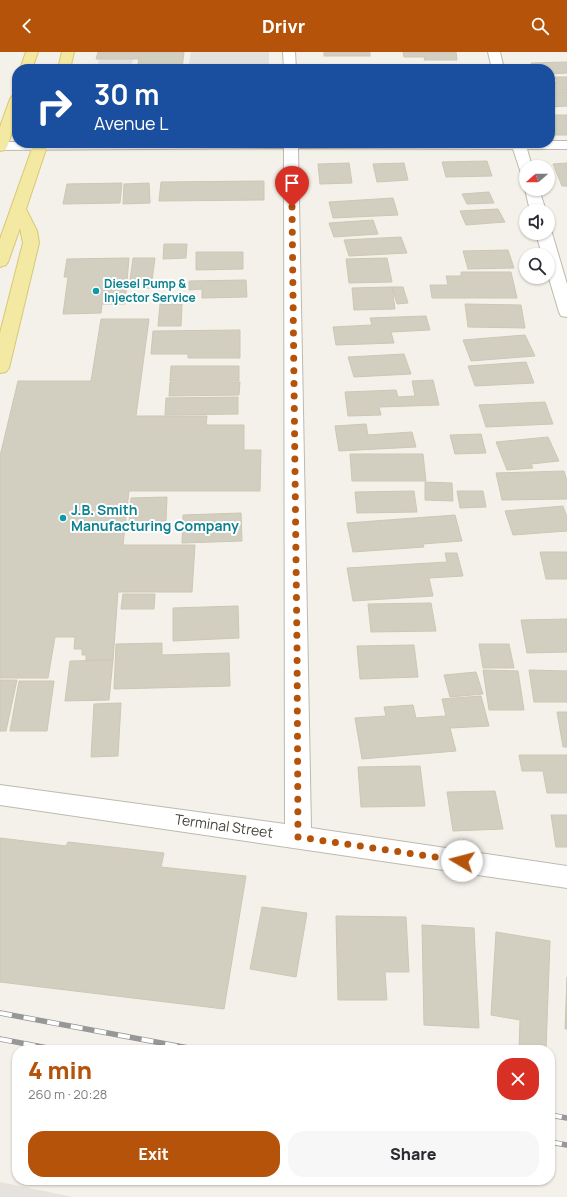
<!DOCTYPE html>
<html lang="en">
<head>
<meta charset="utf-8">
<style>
	:root { --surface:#fff; --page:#f7f7f7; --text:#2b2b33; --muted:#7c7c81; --accent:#b45309 }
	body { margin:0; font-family:Manrope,sans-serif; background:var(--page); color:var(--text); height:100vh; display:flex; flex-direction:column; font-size:15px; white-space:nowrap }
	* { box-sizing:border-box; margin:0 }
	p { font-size:13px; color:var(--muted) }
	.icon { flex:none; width:22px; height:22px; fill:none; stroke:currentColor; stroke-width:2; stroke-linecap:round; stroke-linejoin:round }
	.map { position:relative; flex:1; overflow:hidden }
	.details { position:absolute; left:12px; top:993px; width:543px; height:140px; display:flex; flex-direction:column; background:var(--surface); border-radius:16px; box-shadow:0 1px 3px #0004 }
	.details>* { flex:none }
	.hud { position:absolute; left:12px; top:12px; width:543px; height:84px; border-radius:16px; box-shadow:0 1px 3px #0004; background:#1a4fa0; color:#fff; overflow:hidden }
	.needle { width:26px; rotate:250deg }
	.controls { position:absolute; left:519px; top:108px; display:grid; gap:8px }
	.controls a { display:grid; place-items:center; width:36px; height:36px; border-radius:50%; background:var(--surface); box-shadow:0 1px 3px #0004; font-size:20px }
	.pin { position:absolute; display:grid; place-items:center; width:34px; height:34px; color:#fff; margin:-41px -17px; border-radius:50% 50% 50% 0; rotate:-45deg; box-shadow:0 0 4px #0007 }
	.pin .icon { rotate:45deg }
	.me { position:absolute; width:44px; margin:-22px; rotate:278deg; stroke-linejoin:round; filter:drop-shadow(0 0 3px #0008) }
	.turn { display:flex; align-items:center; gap:14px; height:84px; padding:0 16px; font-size:18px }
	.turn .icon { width:52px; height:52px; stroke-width:2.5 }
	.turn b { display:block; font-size:28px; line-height:34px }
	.round { display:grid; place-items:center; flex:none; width:42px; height:42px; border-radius:16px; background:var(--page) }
	.head { display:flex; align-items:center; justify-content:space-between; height:68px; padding:0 16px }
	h1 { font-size:24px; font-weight:800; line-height:30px; color:var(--accent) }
	.cta { display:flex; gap:8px; margin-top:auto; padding:8px 16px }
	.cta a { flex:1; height:46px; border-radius:16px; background:var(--accent); color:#fff; font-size:16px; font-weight:800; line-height:46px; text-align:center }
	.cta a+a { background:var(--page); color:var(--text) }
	header { display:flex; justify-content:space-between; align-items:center; height:52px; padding:0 16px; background:var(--accent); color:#fff; font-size:18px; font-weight:800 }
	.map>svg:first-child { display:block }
</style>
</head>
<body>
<header><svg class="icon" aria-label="back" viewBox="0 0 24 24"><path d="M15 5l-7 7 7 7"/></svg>Drivr<svg class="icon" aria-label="search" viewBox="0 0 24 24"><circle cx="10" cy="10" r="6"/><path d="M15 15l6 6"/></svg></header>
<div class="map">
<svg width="567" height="1145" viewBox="0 0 567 1145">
	<rect width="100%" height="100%" fill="#f3f1e9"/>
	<path fill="#e6e3de" d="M0,1130L73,1145H0Z"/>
	<g fill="#e2e1dd">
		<path d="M191,0H269V17H188Z"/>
		<path d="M99,7H133L131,17H97Z"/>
	</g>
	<g fill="#d3cfc0" stroke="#cdc7b4">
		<path d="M98,0H184L182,17H137L139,7H96Z"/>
		<rect x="324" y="0" width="46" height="4"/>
		<path d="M403,0H456L457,8H424L425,5H404Z"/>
		<path d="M567,10V21L550,22V17H534L531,11Z"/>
		<path d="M323,13H359L360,16L392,17H323Z"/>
		<path d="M422,13H462L463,17H423Z"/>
		<path d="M555,25H567V42H550V30H557Z"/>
		<path d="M550,43H567V54L550,55Z"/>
		<rect x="550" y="63" width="17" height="20"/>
		<path d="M487,109L492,124L446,125L442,110Z"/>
		<path d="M349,111L352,131L320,132L318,112Z"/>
		<path d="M404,111L408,128L377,130L373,112Z"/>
		<path d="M567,111V134H562L553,112Z"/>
		<path d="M264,129V148L159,149L161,130Z"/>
		<path d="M122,131L120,151L63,152L67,132Z"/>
		<path d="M149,131L150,151L123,152L124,132Z"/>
		<path d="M489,140L494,151L467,152L462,142Z"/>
		<path d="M393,146L398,163L333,166L329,150Z"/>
		<path d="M498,157L505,170L466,173L460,159Z"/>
		<path d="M373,168L378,182L334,185L329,171Z"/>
		<path d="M401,185L407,201L349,204L344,188Z"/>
		<path d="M164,192H187L186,206L163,207Z"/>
		<path d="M508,198L514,216L468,217L463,199Z"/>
		<path d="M196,200H243V217L196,218Z"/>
		<path d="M129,206L125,252H102L101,261L63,262L68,225H64L67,207Z"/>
		<path d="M133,206H155L151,236H129Z"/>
		<path d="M387,206L392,230L349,231L346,207Z"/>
		<path d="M461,220H511L517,246H432L430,233H448L446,224H461Z"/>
		<path d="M246,228L247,245L202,246V237L189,238V229Z"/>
		<path d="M392,235L395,257L354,258L352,236Z"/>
		<path d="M392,235H403L408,251L397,252Z"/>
		<path d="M160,252H182L181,274H158Z"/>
		<path d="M465,252L521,253L525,276L468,275Z"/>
		<path d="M426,264L430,278L391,280L394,291L336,293L333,275L372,273L370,266Z"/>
		<path d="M101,267H149L136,364H207L206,373H244V398H261L260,439H129L123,493H195L192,540H118L113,608H86V603H82V597H74L75,585H55L48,626H0V404L18,329H91Z"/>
		<path d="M240,278V306H188V302H151L153,279Z"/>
		<path d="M525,283L535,304L471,309L463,288Z"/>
		<path d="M404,302L411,322L354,325L348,305Z"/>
		<path d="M526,310L534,331L475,334L468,314Z"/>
		<path d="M171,314H239V329H170Z"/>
		<path d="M433,328L439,353L379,355L381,363L348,364L345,340L396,338L398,345L415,344L412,329Z"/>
		<path d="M170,330H240L239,343L169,344Z"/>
		<path d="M238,345V362L165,363L166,346Z"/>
		<path d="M545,350L553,372L486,375L479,353Z"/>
		<path d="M366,372L368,383L412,380L416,395L339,399L335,374Z"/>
		<path d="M481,382L486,401L455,402L450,383Z"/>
		<path d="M548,385L559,409L531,412L533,416L507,418L496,390Z"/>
		<path d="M350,402H423L426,429H352Z"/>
		<path d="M564,419L567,429V447L502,448L496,421Z"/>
		<path d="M425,430L452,431L453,449L425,448Z"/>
		<path d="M414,439L417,460L357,461L355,440Z"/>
		<path d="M457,439H483L486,455L460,456Z"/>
		<path d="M167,445L166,469L129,470L131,446Z"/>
		<path d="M563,454L567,465V479L513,483L505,459Z"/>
		<path d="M241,461L242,489L182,491L183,463Z"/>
		<path d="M455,463L462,489L423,492L424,495L353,500L347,471Z"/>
		<path d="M540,500H567V527H546Z"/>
		<path d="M445,501H457L463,524L429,526L433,544L353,549L347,516L447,510Z"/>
		<path d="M123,542H155L154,557H121Z"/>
		<path d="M431,551L436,579L371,580L368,552Z"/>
		<path d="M238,554L239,586L173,589V556Z"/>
		<path d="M567,567V600L527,601L521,568Z"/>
		<path d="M162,591V603L229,601L230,634L114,637L116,592Z"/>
		<path d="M479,592H509L514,616H483Z"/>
		<path d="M414,593L418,625L360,627L357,594Z"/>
		<path d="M113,608L109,648L65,649L70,609Z"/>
		<path d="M483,618L518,619L524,658H489Z"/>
		<path d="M529,618L567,619V650H534Z"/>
		<path d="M476,620L483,642L450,645L444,623Z"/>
		<path d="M0,628H17L6,679H0Z"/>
		<path d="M19,629H54L47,679H10Z"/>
		<path d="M481,644L489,674L450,676L456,699L362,707L355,666L386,664L384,655L413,653L416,666L446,664L442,647Z"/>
		<path d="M121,651L118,704L91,705L94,652Z"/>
		<path d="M557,660H567V695H563Z"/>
		<path d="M519,703H567V741H547L543,719H522Z"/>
		<path d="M420,714L425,754L361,755L358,715Z"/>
		<path d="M495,739L503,777L453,779L447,740Z"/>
		<path d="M551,763H567V795H556Z"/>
		<path d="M0,786L66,794L68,790L164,801L161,815L246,824L224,957L0,930Z"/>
		<path d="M262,855L307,861L296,925L250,917Z"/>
		<path d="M336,864L406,865L409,920H385L387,948H338Z"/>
		<path d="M422,873L474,876L479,976L424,973Z"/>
		<path d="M496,880L550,889L546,998H519L520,968L491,963Z"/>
		<path d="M567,925V977H565Z"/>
	</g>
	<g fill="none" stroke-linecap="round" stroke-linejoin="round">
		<defs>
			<g id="minor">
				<path d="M283,0H295L296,17H284Z"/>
				<path d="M488,0H500L504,17H492Z"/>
				<path d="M550,89H567V97H527L532,115H526V122L521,121L513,97L298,96L311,776L567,814V836L0,753V733L285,772L284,96L0,98V90H17V91H550Z"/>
				<path d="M526,135V137H539L546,159H530L525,137Z"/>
				<path d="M548,177L552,181L567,232V265L561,264L559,260L548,223V203H542L536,181H548Z"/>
			</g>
			<g id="major">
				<path d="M26,0H38L32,17H20Z"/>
				<path d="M62,0H74L70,17H58Z"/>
				<path d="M17,43V66L7,95L5,98L0,99V75L10,47L12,44Z"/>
				<path d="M34,91H48L26,157L37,179L39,191L9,316L6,320L0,321V281L23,191L20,176L8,210L6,213L0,215V187Z"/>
			</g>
		</defs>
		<use href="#minor" stroke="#bdbaad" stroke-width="2"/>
		<use href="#major" stroke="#d7c973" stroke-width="2"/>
		<use href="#minor" fill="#fff" fill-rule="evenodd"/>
		<use href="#major" fill="#f3e9a2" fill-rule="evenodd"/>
		<defs>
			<g id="rail">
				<path d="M0,961L199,998"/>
				<path d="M0,987L58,998"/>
				<path d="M550,1063L567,1066"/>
				<path d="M550,1090L567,1093"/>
			</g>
		</defs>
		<use href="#rail" stroke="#979797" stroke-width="5.5"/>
		<use href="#rail" stroke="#fff" stroke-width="4" stroke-dasharray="12" stroke-linecap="butt"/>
	</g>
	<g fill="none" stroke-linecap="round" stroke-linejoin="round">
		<path stroke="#b45309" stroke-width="7" stroke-dasharray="0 12.6" d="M292,155L297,595L298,785L462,809"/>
	</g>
	<g fill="#0f9aa8" stroke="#fff" stroke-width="1.5">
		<circle cx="96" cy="239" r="4"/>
		<circle cx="63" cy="466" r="4"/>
	</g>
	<g text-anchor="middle" stroke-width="4" stroke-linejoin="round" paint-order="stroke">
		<g font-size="12" font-weight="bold" fill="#0d838f" stroke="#fff" text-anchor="start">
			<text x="104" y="236">Diesel Pump &amp;<tspan x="104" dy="14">Injector Service</tspan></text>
		</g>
		<g font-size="14" font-weight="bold" fill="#0d838f" stroke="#fff" text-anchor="start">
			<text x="71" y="463">J.B. Smith<tspan x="71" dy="16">Manufacturing Company</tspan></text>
		</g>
		<g font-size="14" fill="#464338" stroke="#fff">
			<text transform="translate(224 774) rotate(8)" y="5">Terminal Street</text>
		</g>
	</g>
</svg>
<div class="controls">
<a><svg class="needle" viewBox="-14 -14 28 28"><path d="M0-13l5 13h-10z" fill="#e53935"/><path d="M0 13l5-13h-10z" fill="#7c7c81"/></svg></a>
<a><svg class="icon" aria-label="sound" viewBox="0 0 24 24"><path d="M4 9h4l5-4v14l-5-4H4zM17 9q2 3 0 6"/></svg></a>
<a><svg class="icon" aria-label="search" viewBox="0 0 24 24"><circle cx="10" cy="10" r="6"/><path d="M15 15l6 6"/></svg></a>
</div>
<div class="pin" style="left:292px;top:155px;background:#d93025"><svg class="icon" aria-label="arrive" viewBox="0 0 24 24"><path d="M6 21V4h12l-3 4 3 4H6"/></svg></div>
<svg class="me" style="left:462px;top:809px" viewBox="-20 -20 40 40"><circle r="19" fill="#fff"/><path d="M0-13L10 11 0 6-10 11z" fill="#b45309"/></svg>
<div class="hud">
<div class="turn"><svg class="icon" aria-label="right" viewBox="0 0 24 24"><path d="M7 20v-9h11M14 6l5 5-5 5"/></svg><div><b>30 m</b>Avenue L</div></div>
</div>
<section class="details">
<div class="head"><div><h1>4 min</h1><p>260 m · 20:28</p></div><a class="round" style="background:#d93025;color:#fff"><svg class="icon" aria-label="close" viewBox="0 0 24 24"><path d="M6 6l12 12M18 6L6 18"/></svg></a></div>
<div class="cta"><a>Exit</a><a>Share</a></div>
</section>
</div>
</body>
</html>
